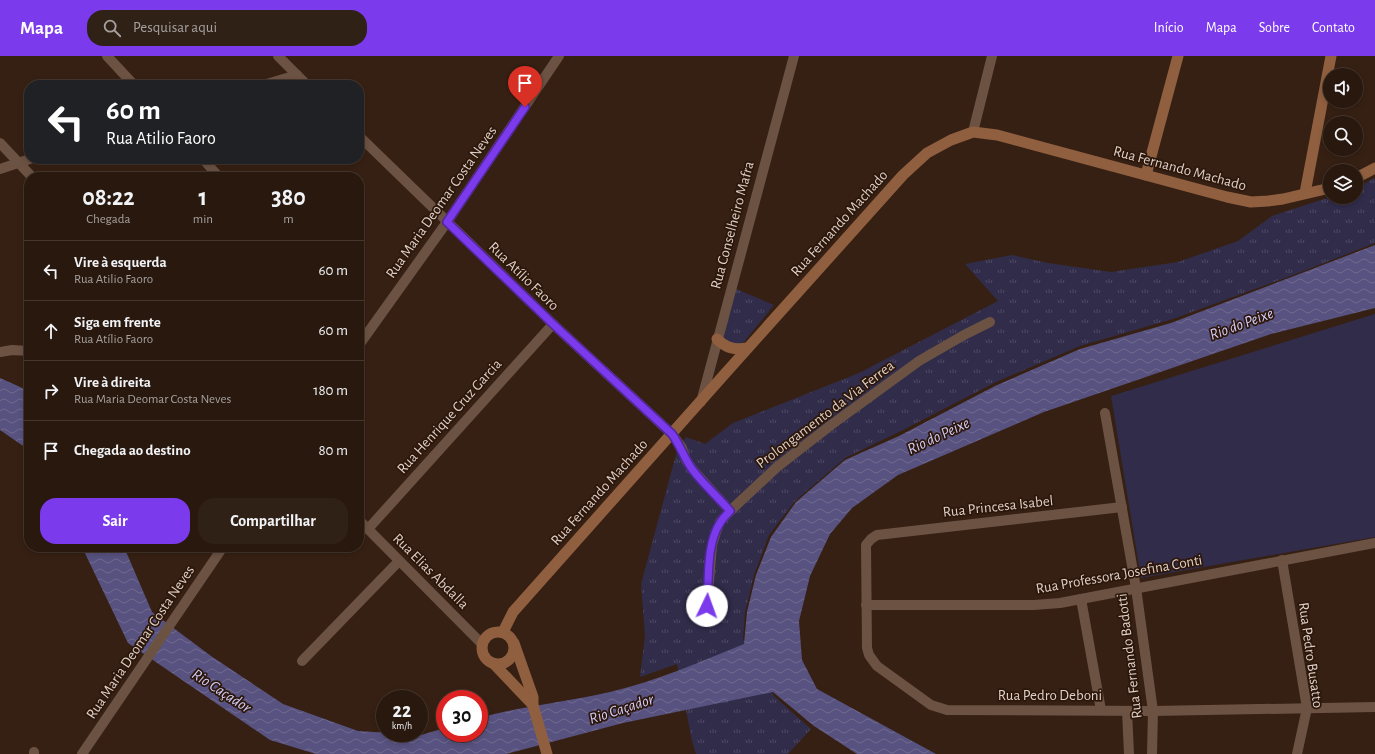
<!DOCTYPE html>
<html lang="pt">
<head>
<meta charset="utf-8">
<style>
	:root { --surface:#28180e; --page:#302117; --text:#f1f3f6; --muted:#a5a09e; --line:#44372e; --accent:#7c3aed }
	body { margin:0; font-family:"Alegreya Sans",sans-serif; background:var(--page); color:var(--text); height:100vh; display:flex; flex-direction:column; font-size:15px; white-space:nowrap }
	* { box-sizing:border-box; margin:0 }
	p { font-size:13px; color:var(--muted) }
	.icon { flex:none; width:22px; height:22px; fill:none; stroke:currentColor; stroke-width:2; stroke-linecap:round; stroke-linejoin:round }
	.map { position:relative; flex:1; overflow:hidden }
	.details { position:absolute; left:24px; top:116px; width:340px; height:380px; display:flex; flex-direction:column; background:var(--surface); border-radius:16px; box-shadow:0 2px 6px #0003,0 0 0 1px var(--line) }
	.details>* { flex:none }
	.banner { position:absolute; left:24px; top:24px; width:340px; height:84px; border-radius:16px; box-shadow:0 2px 6px #0003,0 0 0 1px var(--line); background:#202124; color:#fff; overflow:hidden }
	.controls { position:absolute; left:1323px; top:12px; display:grid; gap:8px }
	.controls a { display:grid; place-items:center; width:40px; height:40px; border-radius:50%; background:var(--surface); box-shadow:0 2px 6px #0003,0 0 0 1px var(--line); font-size:20px }
	.speed { position:absolute; left:376px; top:634px; display:flex; gap:8px; font-size:20px; font-weight:700; text-align:center }
	.speed>* { display:grid; place-content:center; width:52px; height:52px; border-radius:50%; background:var(--surface); box-shadow:0 2px 6px #0003,0 0 0 1px var(--line); line-height:1 }
	.speed small { font-size:10px; font-weight:400 }
	.speed .limit { border:6px solid #d22; background:#fff; color:#111 }
	.pin { position:absolute; display:grid; place-items:center; width:34px; height:34px; color:#fff; margin:-41px -17px; border-radius:50% 50% 50% 0; rotate:-45deg; box-shadow:0 0 4px #0007 }
	.pin .icon { rotate:45deg }
	.me { position:absolute; width:44px; margin:-22px; rotate:3deg; stroke-linejoin:round; filter:drop-shadow(0 0 3px #0008) }
	.turn { display:flex; align-items:center; gap:14px; height:84px; padding:0 16px; font-size:18px }
	.turn .icon { width:52px; height:52px; stroke-width:2.5 }
	.turn b { display:block; font-size:28px; line-height:34px }
	.eta { display:flex; justify-content:space-evenly; align-items:center; height:68px; text-align:center }
	.eta b { font-size:24px; font-weight:700; line-height:28px }
	.primary-button { display:flex; gap:8px; margin-top:auto; padding:8px 16px }
	.primary-button a { flex:1; height:46px; border-radius:16px; background:var(--accent); color:#fff; font-size:16px; font-weight:700; line-height:46px; text-align:center }
	.primary-button a+a { background:var(--page); color:var(--text) }
	ul { padding:0; list-style:none }
	li { display:flex; align-items:center; gap:12px; height:60px; padding:0 16px; border-top:1px solid var(--line) }
	li div { flex:1 }
	li b { display:block; font-size:15px }
	li em { font-style:normal }
	header { display:flex; align-items:center; gap:24px; box-sizing:border-box; height:56px; padding:0 20px; background:var(--accent); color:#fff }
	header strong { font-size:19px }
	nav { display:flex; gap:22px; margin-inline-start:auto; font-size:14px }
	.search { width:280px; height:36px; background:var(--page); display:flex; align-items:center; gap:10px; box-sizing:border-box; padding:0 14px; border-radius:16px; color:var(--muted); font-size:15px }
	.map>svg:first-child { display:block }
</style>
</head>
<body>
<header>
<strong>Mapa</strong>
<div class="search"><svg class="icon" aria-label="search" viewBox="0 0 24 24"><circle cx="10" cy="10" r="6"/><path d="M15 15l6 6"/></svg>Pesquisar aqui</div>
<nav><a>Início</a><a>Mapa</a><a>Sobre</a><a>Contato</a></nav>
</header>
<div class="map">
<svg width="1375" height="698" viewBox="0 0 1375 698">
	<defs>
		<pattern id="grass-tufts" width="24" height="20" patternUnits="userSpaceOnUse"><rect width="24" height="20" fill="#302c4a"/><path d="M3 7l-1-3M5 7V3M7 7l1-3M15 17l-1-3M17 17v-4M19 17l1-3" fill="none" stroke="#4e4a63"/></pattern>
		<pattern id="water-waves" width="16" height="10" patternUnits="userSpaceOnUse"><rect width="16" height="10" fill="#585280"/><path d="M0 5q4-4 8 0t8 0" fill="none" stroke="#706a90"/></pattern>
	</defs>
	<rect width="100%" height="100%" fill="#362013"/>
	<g fill="url(#grass-tufts)">
		<path d="M1375,122V187L1288,221L1173,263L1080,290L996,326L901,375L845,402L795,445L769,479L754,519L745,557L743,583L774,640L811,673L788,698H696L692,685L677,608L640,621L645,580L641,528L677,395L686,381L705,388L733,367L859,317L998,245L965,208L1012,199L1048,207L1111,216L1178,206L1238,185L1272,160L1330,141H1356V132Z"/>
		<path d="M736,233L774,249L744,286L734,291L724,286L723,278Z"/>
	</g>
	<path fill="#302c4a" d="M1375,258V481L1141,522L1111,340Z"/>
	<g fill="url(#water-waves)">
		<path d="M1375,189V252L1271,278L1044,356L898,419L852,452L830,478L810,520L799,565L802,604L817,633L936,698H857L814,670L773,636L623,667L506,698H316L270,684L128,587L82,491H124L152,556L211,600L283,648L358,675L421,679L445,672V677H479V662C522,650 567,646 610,636C656,625 700,606 744,588L747,556L756,519L771,481L796,446L845,404L899,380L995,330L1080,293L1171,267Z"/>
		<path d="M0,322L29,335V394L0,374Z"/>
	</g>
	<g fill="none" stroke-linecap="round" stroke-linejoin="round">
		<g stroke="#6b5243" stroke-width="10">
			<path d="M107,0L134,29"/>
			<path d="M278,0L307,29"/>
			<path d="M263,29L297,19"/>
			<path d="M973,76L992,0"/>
			<path d="M359,80L553,268L672,378L682,392L686,404L693,414L730,455"/>
			<path d="M0,87L32,121"/>
			<path d="M203,103L219,121"/>
			<path d="M0,113L30,103"/>
			<path d="M359,289L447,166L559,0"/>
			<path d="M0,296L12,294L29,295"/>
			<path d="M701,346L794,0"/>
			<path d="M1105,357L1136,532L1153,655L1152,698"/>
			<path d="M1122,451L877,479L871,483L866,489L867,592L869,599L877,610L931,649L947,654L1153,655L1375,651"/>
			<path d="M359,464L482,588"/>
			<path d="M368,473L553,268"/>
			<path d="M1282,504L1307,652L1297,698"/>
			<path d="M1081,543L1101,654"/>
			<path d="M866,549H1034L1060,547L1375,487"/>
			<path d="M707,550L712,489L716,476L720,466L730,455L777,411L831,369L919,305L964,279L990,266"/>
			<path d="M302,605L399,505"/>
			<path d="M1127,655L1129,698"/>
			<path d="M34,696V698"/>
			<path d="M82,698L223,491"/>
		</g>
		<g stroke="#905f3f" stroke-width="11">
			<path d="M1146,119L1178,0"/>
			<path d="M1356,122L1375,112"/>
			<path d="M1305,137L1331,0"/>
			<path d="M717,283C726,292 734,294 747,292"/>
			<circle cx="498" cy="592" r="16"/>
			<path d="M503,576L513,556C643,410 772,264 903,119L927,97L951,84L973,76L997,79L1227,141L1251,146L1268,145L1283,143L1330,132"/>
			<path d="M514,587L533,641V649L547,698"/>
			<path d="M493,607L533,649"/>
		</g>
	</g>
	<g fill="none" stroke-linecap="round" stroke-linejoin="round">
		<defs>
			<path id="route" d="M525,51L447,166L553,268L672,378C680,389 684,402 692,413C703,428 718,441 730,455C727,458 723,462 720,467C706,488 709,525 707,550"/>
		</defs>
		<use href="#route" stroke="#51269a" stroke-width="10"/>
		<use href="#route" stroke="#7c3aed" stroke-width="7"/>
	</g>
	<g text-anchor="middle" stroke-width="3.5" stroke-linejoin="round" paint-order="stroke">
		<g font-size="15" fill="#decfc7" stroke="#2c170a">
			<text transform="translate(1180 112) rotate(15)" y="5">Rua Fernando Machado</text>
			<text transform="translate(441 146) rotate(-55)" y="5">Rua Maria Deomar Costa Neves</text>
			<text transform="translate(839 167) rotate(-48)" y="5">Rua Fernando Machado</text>
			<text transform="translate(732 169) rotate(-75)" y="5">Rua Conselheiro Mafra</text>
			<text transform="translate(524 220) rotate(44)" y="5">Rua Atílio Faoro</text>
			<text transform="translate(825 358) rotate(-37)" y="5">Prolongamento da Via Ferrea</text>
			<text transform="translate(449 360) rotate(-48)" y="5">Rua Henrique Cruz Garcia</text>
			<text transform="translate(599 436) rotate(-48)" y="5">Rua Fernando Machado</text>
			<text transform="translate(998 450) rotate(-6)" y="5">Rua Princesa Isabel</text>
			<text transform="translate(431 515) rotate(45)" y="5">Rua Elias Abdalla</text>
			<text transform="translate(1119 518) rotate(-10)" y="5">Rua Professora Josefina Conti</text>
			<text transform="translate(140 586) rotate(-56)" y="5">Rua Maria Deomar Costa Neves</text>
			<text transform="translate(1311 599) rotate(82)" y="5">Rua Pedro Busatto</text>
			<text transform="translate(1129 600) rotate(-97)" y="5">Rua Fernando Badotti</text>
			<text x="1050" y="644">Rua Pedro Deboni</text>
		</g>
		<g font-size="16" font-style="italic" fill="#d1ccfa" stroke="#2c170a">
			<text transform="translate(1241 267) rotate(-20)" y="6">Rio do Peixe</text>
			<text transform="translate(938 379) rotate(-25)" y="6">Rio do Peixe</text>
			<text transform="translate(222 634) rotate(33)" y="6">Rio Caçador</text>
			<text transform="translate(621 652) rotate(-18)" y="6">Rio Caçador</text>
		</g>
	</g>
</svg>
<div class="controls">
<a><svg class="icon" aria-label="sound" viewBox="0 0 24 24"><path d="M4 9h4l5-4v14l-5-4H4zM17 9q2 3 0 6"/></svg></a>
<a><svg class="icon" aria-label="search" viewBox="0 0 24 24"><circle cx="10" cy="10" r="6"/><path d="M15 15l6 6"/></svg></a>
<a><svg class="icon" aria-label="layers" viewBox="0 0 24 24"><path d="M12 4l9 5-9 5-9-5zM3 14l9 5 9-5"/></svg></a>
</div>
<div class="speed"><div>22<small>km/h</small></div><div class="limit">30</div></div>
<div class="pin" style="left:525px;top:51px;background:#d93025"><svg class="icon" aria-label="arrive" viewBox="0 0 24 24"><path d="M6 21V4h12l-3 4 3 4H6"/></svg></div>
<svg class="me" style="left:707px;top:550px" viewBox="-20 -20 40 40"><circle r="19" fill="#fff"/><path d="M0-13L10 11 0 6-10 11z" fill="#7c3aed"/></svg>
<div class="banner">
<div class="turn"><svg class="icon" aria-label="left" viewBox="0 0 24 24"><path d="M17 20v-9H6M10 6l-5 5 5 5"/></svg><div><b>60 m</b>Rua Atilio Faoro</div></div>
</div>
<section class="details">
<div class="eta">
<div><b>08:22</b><p>Chegada</p></div>
<div><b>1</b><p>min</p></div>
<div><b>380</b><p>m</p></div>
</div>
<ul>
<li><svg class="icon" aria-label="left" viewBox="0 0 24 24"><path d="M17 20v-9H6M10 6l-5 5 5 5"/></svg><div><b>Vire à esquerda</b><p>Rua Atilio Faoro</p></div><em>60 m</em></li>
<li><svg class="icon" aria-label="ahead" viewBox="0 0 24 24"><path d="M12 20V5M6 11l6-6 6 6"/></svg><div><b>Siga em frente</b><p>Rua Atílio Faoro</p></div><em>60 m</em></li>
<li><svg class="icon" aria-label="right" viewBox="0 0 24 24"><path d="M7 20v-9h11M14 6l5 5-5 5"/></svg><div><b>Vire à direita</b><p>Rua Maria Deomar Costa Neves</p></div><em>180 m</em></li>
<li><svg class="icon" aria-label="arrive" viewBox="0 0 24 24"><path d="M6 21V4h12l-3 4 3 4H6"/></svg><div><b>Chegada ao destino</b></div><em>80 m</em></li>
</ul>
<div class="primary-button"><a>Sair</a><a>Compartilhar</a></div>
</section>
</div>
</body>
</html>
